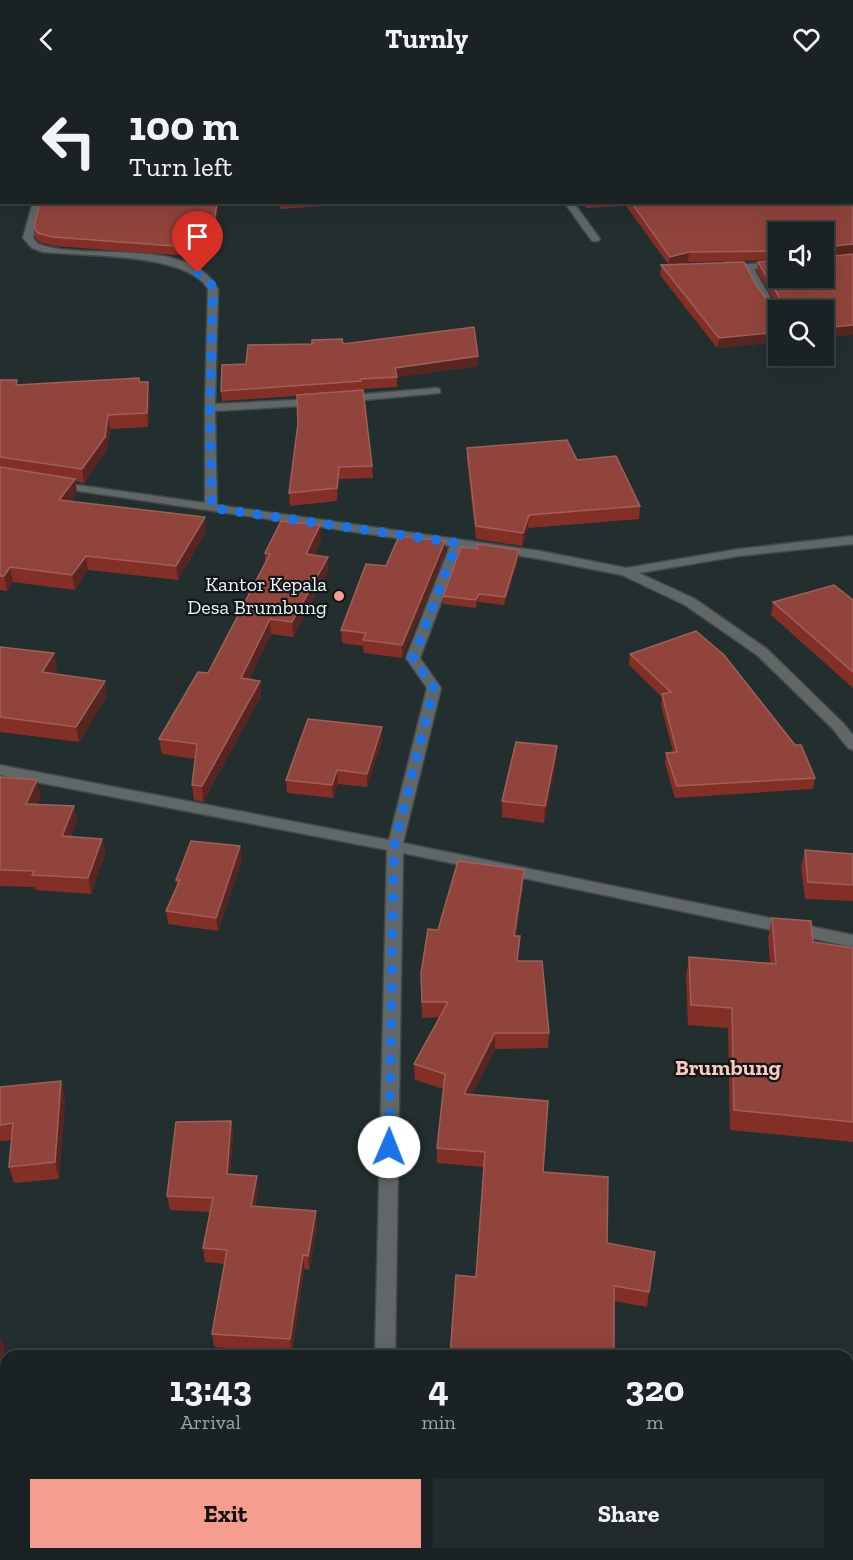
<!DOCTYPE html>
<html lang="en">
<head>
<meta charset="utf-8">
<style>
	:root { --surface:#1a2223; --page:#232a2b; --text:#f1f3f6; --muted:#9fa4a6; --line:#383f41; --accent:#f59d8e }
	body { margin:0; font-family:"Zilla Slab",serif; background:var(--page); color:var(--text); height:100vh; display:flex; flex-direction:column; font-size:22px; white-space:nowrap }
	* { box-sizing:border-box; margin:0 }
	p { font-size:20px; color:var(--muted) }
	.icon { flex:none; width:33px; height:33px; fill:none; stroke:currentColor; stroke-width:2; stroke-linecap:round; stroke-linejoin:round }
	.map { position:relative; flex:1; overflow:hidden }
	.side { position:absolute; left:0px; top:1272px; width:854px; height:210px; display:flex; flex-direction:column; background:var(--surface); border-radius:18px 18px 0 0; box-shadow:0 6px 24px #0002,0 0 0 2px var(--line) }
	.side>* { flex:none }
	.banner { position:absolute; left:0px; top:0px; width:854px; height:126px; box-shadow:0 6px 24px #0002,0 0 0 2px var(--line); background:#1a2223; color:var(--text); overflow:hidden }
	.controls { position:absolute; left:768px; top:144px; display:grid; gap:12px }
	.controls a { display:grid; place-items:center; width:66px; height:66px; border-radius:0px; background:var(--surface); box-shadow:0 6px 24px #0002,0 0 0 2px var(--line); font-size:30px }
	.pin { position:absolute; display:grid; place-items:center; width:51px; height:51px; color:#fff; margin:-62px -26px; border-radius:50% 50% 50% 0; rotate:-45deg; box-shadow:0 0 6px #0007 }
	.pin .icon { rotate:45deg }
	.me { position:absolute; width:66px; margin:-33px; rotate:1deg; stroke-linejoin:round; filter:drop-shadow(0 0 4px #0008) }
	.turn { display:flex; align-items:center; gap:21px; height:126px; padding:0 30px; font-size:27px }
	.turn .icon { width:78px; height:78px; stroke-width:2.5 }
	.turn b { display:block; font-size:42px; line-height:51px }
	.eta { display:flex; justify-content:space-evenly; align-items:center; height:102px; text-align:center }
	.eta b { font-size:36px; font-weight:700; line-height:42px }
	.cta { display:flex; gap:12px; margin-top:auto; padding:12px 30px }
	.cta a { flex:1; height:69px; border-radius:0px; background:var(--accent); color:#111; font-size:24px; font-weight:700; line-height:69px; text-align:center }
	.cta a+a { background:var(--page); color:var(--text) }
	header { display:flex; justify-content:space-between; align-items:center; height:78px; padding:0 30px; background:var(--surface); font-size:27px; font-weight:700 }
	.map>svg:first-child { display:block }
</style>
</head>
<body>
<header><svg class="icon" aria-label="back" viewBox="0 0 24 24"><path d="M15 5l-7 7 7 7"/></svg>Turnly<svg class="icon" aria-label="heart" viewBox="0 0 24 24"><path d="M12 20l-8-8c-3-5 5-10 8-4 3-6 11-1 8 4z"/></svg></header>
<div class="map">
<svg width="853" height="1482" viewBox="0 0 853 1482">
	<rect width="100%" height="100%" fill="#232e2f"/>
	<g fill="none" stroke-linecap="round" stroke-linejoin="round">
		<defs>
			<g id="minor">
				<path d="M33,124H41L33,160L38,166C87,184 189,157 218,211L215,326L316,321L321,324L316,327L215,333L217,427L540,473L626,490L739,471L853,458V466L739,478L639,495L695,521L767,571L843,645L853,657V672L848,670L833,651L757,577L685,527L622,497L540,481L462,469L420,580L441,610L403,765L853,857V869L403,775L395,1278H375L387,772L0,697V687L389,762L427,610L406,580L450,468L52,409L50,407L56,404L205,425V330L208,211C189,175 81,178 43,174L32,170L23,160Z"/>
				<path d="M564,124H573L600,161L598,163H592Z"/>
				<path d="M726,184L748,186L778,184V190L754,191C761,205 778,229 778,242L775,241L756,215L745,191L723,189L721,187Z"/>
				<path d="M436,310L440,311V315L343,324L338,321L343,318Z"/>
				<path d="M370,1476H392L391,1482H369Z"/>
			</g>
		</defs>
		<use href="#minor" stroke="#404a4b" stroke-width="3"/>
		<use href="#minor" fill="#616667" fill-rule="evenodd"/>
	</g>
	<g fill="#842f26" fill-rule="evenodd">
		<path d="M619,0H853V92L852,91V2H620Z"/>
		<path d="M2,14V35L0,34V15Z"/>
		<path d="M853,92V176V175L825,178L853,176V257L824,259V232H780L757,193L758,184L777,182L688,184L674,187L756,207L775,233L778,234V264L717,270L660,197L661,187H669L626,128L586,130L583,124H718L720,126L852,124ZM778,154L824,200H778Z"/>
		<path d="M40,124H219L212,176L175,177L55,168L39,164L35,159L34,150Z"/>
		<path d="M279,124H381L280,131Z"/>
		<path d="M343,266L478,288L397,299V309L362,311L372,388L373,400L339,401L337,423L290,428L289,415L298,346L297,318L222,323L221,313L246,286Z"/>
		<path d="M0,302L18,307L139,304L150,317L148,349L110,351L107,372L84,405L75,403L77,415L70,424L206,453L178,502L88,492L75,512L13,504L7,513L0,512Z"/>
		<path d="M467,370L577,382L640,428L639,441L528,450L522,468L476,461L467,383Z"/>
		<path d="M321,461L314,477L328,479V493L293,559L271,556L249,601L260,603L261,618L203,724L194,722L192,707L195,681L162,676L159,661L208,595L265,485V475Z"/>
		<path d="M445,463V476L402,580L364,575L363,568L342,565L341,552L386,488Z"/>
		<path d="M477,466L519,480L504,527L478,524L476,530L443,526V518L477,471Z"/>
		<path d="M853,522V610L771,537L773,524Z"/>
		<path d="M0,569L54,575L57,590L54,595L107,617L79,664L0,654Z"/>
		<path d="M630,576L795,667L815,700L813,711L675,720L665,686L666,675L673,674L661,627L662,619L629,587Z"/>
		<path d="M382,649V663L367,709L338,706L333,720L287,715L286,702Z"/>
		<path d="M557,668L556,685L544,745L502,739V723Z"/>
		<path d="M0,699L41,718L36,726L77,743L71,759L102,761L105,776L91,816L36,812L35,809L0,808Z"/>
		<path d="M240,768L242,781L218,853L168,846L166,833L177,808L176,802Z"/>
		<path d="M805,772L853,776V823L805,821L801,789Z"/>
		<path d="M524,792L523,808L516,858L518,883L549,955L548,970L495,971L472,1017L543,1094L607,1165L649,1214L647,1229L476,1199L484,1089L437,1085V1070L444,1011L415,1002L414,986L440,939L422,940L421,910L438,852Z"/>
		<path d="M772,840L813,864L853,870V1064L730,1052L728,950L688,947L686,899L689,879L770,885L768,860Z"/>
		<path d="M61,1003L65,1020L59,1101L14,1105L9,1089L12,1062L0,1063V1009Z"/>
		<path d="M231,1043L233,1057L230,1096L258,1112L255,1129L317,1147L309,1192L304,1191L292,1275L214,1269L212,1256L225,1186L205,1184L203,1170L210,1134L170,1132L167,1118Z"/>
		<path d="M177,1476H289L288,1482H225Z"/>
	</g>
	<g fill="#582620">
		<path d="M180,0H188L187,2H178Z"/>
		<path d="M217,124L219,125L212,176L211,167Z"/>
		<path d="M853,166V175L824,178V169Z"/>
		<path d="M689,174L688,184L669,188L670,179Z"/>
		<path d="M853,247V257L824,259V250Z"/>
		<path d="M778,254V264L717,270L719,260Z"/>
		<path d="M478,278V288L397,299L395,290Z"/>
		<path d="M148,304L150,317L148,349L147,335Z"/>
		<path d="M108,337L110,351L107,372L84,405L82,391Z"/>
		<path d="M339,389V401L337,423V410Z"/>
		<path d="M75,401L77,415L61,437L59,422Z"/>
		<path d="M529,437L528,450L522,468L523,455Z"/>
		<path d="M205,439L206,453L178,502L176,488Z"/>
		<path d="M320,447L321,461L307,491L306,476Z"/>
		<path d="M445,463V476L402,580V567Z"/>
		<path d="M519,472V480L504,527L505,519Z"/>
		<path d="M86,478L88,492L75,512L72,497Z"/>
		<path d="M328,479V493L293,559L292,544Z"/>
		<path d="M10,489L13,504L7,513L4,498Z"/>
		<path d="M479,516L478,524L476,530V522Z"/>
		<path d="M270,541L271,556L242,615L241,600Z"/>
		<path d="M54,575L57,590L45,609L42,594Z"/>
		<path d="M105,603L107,617L79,664L76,649Z"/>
		<path d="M260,603L261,618L203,724L202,708Z"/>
		<path d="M382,649V663L367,709V696Z"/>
		<path d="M557,668L556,685L544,745L545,728Z"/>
		<path d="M337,692L338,706L333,720L332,707Z"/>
		<path d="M37,702L41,718L29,741L26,726Z"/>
		<path d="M74,728L77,743L65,774L62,758Z"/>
		<path d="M102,761L105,776L91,816L88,800Z"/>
		<path d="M240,768L242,781L218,853L216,840Z"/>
		<path d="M524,792L523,808L513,873L514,858Z"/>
		<path d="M495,955V971L464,1032V1016Z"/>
		<path d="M61,1003L65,1020L59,1101L55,1084Z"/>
		<path d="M231,1043L233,1057L229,1110L227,1096Z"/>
		<path d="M257,1098L258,1112L252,1142L251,1128Z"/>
		<path d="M316,1133L317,1147L309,1192L308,1178Z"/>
		<path d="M303,1177L304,1191L292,1275L290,1261Z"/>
		<path d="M0,1258L5,1271L0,1285Z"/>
		<path d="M285,1476H289L288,1482H284Z"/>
	</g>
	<g fill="#90443c" stroke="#9e605a" stroke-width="1.5">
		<path d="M24,0H180L178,2H21Z"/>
		<path d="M623,0H853V37H852V2H623Z"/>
		<path d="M2,14V27L0,26V15Z"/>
		<path d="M852,44H853V83L852,84Z"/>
		<path d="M852,91L853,92V166L824,169V174V154H778V173L689,174L670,179L631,124H718L720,126L751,124H852Z"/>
		<path d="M40,124H217L211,167L174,168L53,159L38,155L34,150Z"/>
		<path d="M853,176V247L824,250V232H781V222L758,184L778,182V200H824V177L826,179Z"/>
		<path d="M744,184L756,207L775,233L778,234V254L719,260L661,187Z"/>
		<path d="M474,249L478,278L395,290L397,299L361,301V303L221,313L222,287L246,286L248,267L312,266V262L342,261L343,266Z"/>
		<path d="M139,300V304H148L147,335L108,337L105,359L82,391L0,379V302H17L16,307Z"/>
		<path d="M363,312L372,388L339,389L337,410L289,415L298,346L297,317Z"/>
		<path d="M567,362L577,382L616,378L640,428L529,437L523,455L476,448L467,370Z"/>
		<path d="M0,389L75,401L59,422L205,439L176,488L86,478L72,497L10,489L4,498H0Z"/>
		<path d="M281,443L320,447L306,476L328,479L292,544L270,541L241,600L260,603L202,708L192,707L197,666L159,661L198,594L208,595L270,476L265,475Z"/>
		<path d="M399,458L445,463L402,567L363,562L366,555L341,552L366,486L386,488Z"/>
		<path d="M477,466L519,472L505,519L479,516L476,522L443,518L461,469L478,471Z"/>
		<path d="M834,507L853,522V594L773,524Z"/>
		<path d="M696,553L724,577L795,667H801L815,700L677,708L666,675L677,674L662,616L671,614L630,576Z"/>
		<path d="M0,569L54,575L42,594L105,603L76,649L0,639Z"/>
		<path d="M308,641L382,649L367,696L337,692L332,707L286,702Z"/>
		<path d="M516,664L557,668L545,728L502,723Z"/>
		<path d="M0,699L37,702L26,726L74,728L62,758L102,761L88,800L32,797L34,793L0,792Z"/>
		<path d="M191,763L240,768L216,840L166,833L180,802H176Z"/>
		<path d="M805,772L853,776V807L808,804Z"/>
		<path d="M458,783L524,792L514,858H520L517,883H542L549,955H495L464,1016L548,1023L543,1094L608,1099L607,1165L655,1174L649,1214L614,1208V1278H450L456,1197L476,1199L485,1074L437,1070L445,996L414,986L448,924H422L421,895L428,851L438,852Z"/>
		<path d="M772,840L811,843L813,864L853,870V1044L734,1032L732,930L691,927L689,879L776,886Z"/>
		<path d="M61,1003L55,1084L9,1089L13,1045L0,1047V1009Z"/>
		<path d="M231,1043L227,1096L257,1098L251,1128L316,1133L308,1178L303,1177L290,1261L212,1256L227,1172L203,1170L213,1120L167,1118L176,1044Z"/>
		<path d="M241,1476H285L284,1482H239Z"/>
		<path d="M646,1476H772V1482H645Z"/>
		<path d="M483,1479L506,1482H483Z"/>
	</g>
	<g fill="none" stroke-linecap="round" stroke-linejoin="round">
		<path stroke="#1a73e8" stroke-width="10" stroke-dasharray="0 18" d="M198,195L209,202L213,211L210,330L212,430L457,465L413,580L434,610L394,768L389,1069"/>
	</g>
	<circle fill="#f59d8e" stroke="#101516" stroke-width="2" cx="339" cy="518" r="6"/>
	<g text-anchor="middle" stroke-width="4.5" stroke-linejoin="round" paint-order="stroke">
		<g font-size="20" fill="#eff6f7" stroke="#101516" text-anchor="end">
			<text x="327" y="513">Kantor Kepala<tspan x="327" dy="23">Desa Brumbung</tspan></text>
		</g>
		<g font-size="22" font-weight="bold" fill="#fbc8bf" stroke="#101516">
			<text x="728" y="997">Brumbung</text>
		</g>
	</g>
</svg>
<div class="controls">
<a><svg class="icon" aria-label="sound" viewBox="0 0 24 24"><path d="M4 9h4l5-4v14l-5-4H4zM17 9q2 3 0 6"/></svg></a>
<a><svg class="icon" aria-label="search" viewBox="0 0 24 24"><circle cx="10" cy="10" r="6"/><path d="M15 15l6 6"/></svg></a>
</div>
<div class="pin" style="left:198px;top:195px;background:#d93025"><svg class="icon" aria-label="arrive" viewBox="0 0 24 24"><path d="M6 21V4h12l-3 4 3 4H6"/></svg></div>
<svg class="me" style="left:389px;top:1069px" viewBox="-20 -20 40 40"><circle r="19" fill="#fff"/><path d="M0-13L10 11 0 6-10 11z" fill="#1a73e8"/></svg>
<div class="banner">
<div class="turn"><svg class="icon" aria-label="left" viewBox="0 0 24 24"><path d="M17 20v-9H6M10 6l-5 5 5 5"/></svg><div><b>100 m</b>Turn left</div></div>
</div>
<section class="side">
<div class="eta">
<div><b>13:43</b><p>Arrival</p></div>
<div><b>4</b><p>min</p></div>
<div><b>320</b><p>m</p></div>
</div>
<div class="cta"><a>Exit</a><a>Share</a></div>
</section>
</div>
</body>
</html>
